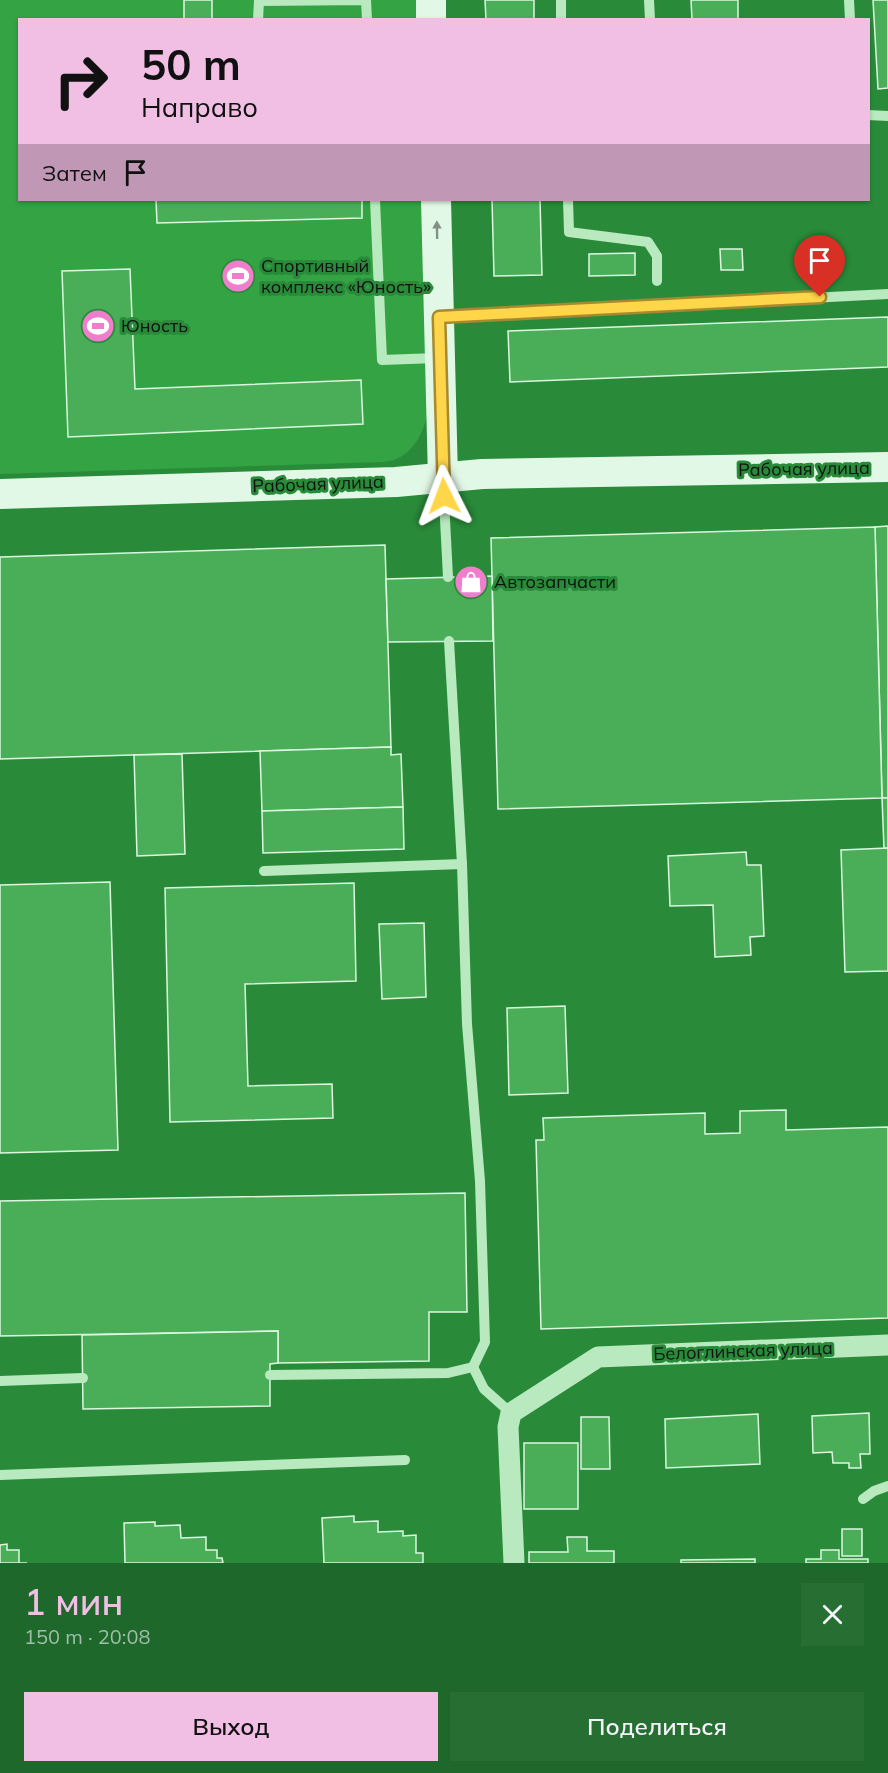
<!DOCTYPE html>
<html lang="ru">
<head>
<meta charset="utf-8">
<style>
	:root { --surface:#1f682b; --page:#276e33; --text:#f1f3f6; --muted:#a1bea9; --accent:#f1bee4 }
	body { margin:0; font-family:Mulish,sans-serif; background:var(--page); color:var(--text); height:100vh; display:flex; flex-direction:column; font-size:22px; white-space:nowrap }
	* { box-sizing:border-box; margin:0 }
	p { font-size:20px; color:var(--muted) }
	.icon { flex:none; width:33px; height:33px; fill:none; stroke:currentColor; stroke-width:2; stroke-linecap:round; stroke-linejoin:round }
	.map { position:relative; height:1563px; overflow:hidden }
	.drawer { display:flex; flex-direction:column; background:var(--surface); flex:1 }
	.drawer>* { flex:none }
	.banner { position:absolute; left:18px; top:18px; width:852px; height:183px; border-radius:0px; box-shadow:0 2px 4px #0004; background:#f1bee4; color:#111; overflow:hidden }
	.pin { position:absolute; display:grid; place-items:center; width:51px; height:51px; color:#fff; margin:-62px -26px; border-radius:50% 50% 50% 0; rotate:-45deg; box-shadow:0 0 6px #0007 }
	.pin .icon { rotate:45deg }
	.me { position:absolute; width:66px; margin:-33px; rotate:357deg; stroke-linejoin:round; filter:drop-shadow(0 0 4px #0008) }
	.turn { display:flex; align-items:center; gap:21px; height:126px; padding:0 24px; font-size:27px }
	.turn .icon { width:78px; height:78px; stroke-width:2.5 }
	.turn b { display:block; font-size:42px; line-height:51px }
	.then { display:flex; align-items:center; height:57px; padding:0 24px; background:#0003; gap:12px; font-size:22px }
	.round { display:grid; place-items:center; flex:none; width:63px; height:63px; border-radius:0px; background:var(--page) }
	.headline { display:flex; align-items:center; justify-content:space-between; height:102px; padding:0 24px }
	h1 { font-size:36px; font-weight:600; line-height:45px; color:var(--accent) }
	.cta { display:flex; gap:12px; margin-top:auto; padding:12px 24px }
	.cta a { flex:1; height:69px; border-radius:0px; background:var(--accent); color:#111; font-size:24px; font-weight:600; line-height:69px; text-align:center }
	.cta a+a { background:var(--page); color:var(--text) }
	.map>svg:first-child { display:block }
</style>
</head>
<body>
<div class="map">
<svg width="888" height="1563" viewBox="0 0 888 1563">
	<rect width="100%" height="100%" fill="#298b39"/>
	<path fill="#34a344" d="M0,0H416V20H20V200H422L428,412C423,436 410,460 383,462L0,474Z"/>
	<g fill="#4aae59" stroke="#dcf7e0" stroke-width="1.5">
		<rect x="184" y="0" width="28" height="20"/>
		<path d="M485,0H534V20H486Z"/>
		<path d="M691,0H738V20H692Z"/>
		<path d="M873,0H888V88L878,89Z"/>
		<path d="M156,200H362V218L157,223Z"/>
		<path d="M492,200H540L542,275L494,276Z"/>
		<path d="M720,249H742L743,270H721Z"/>
		<path d="M635,253V275L589,276V254Z"/>
		<path d="M130,269L135,389L361,380L363,424L68,437L62,271Z"/>
		<path d="M888,317V367L510,382L508,331Z"/>
		<path d="M888,526V798H882L875,527Z"/>
		<path d="M875,527L882,798L498,809L491,538Z"/>
		<path d="M385,545L391,747L0,759V557Z"/>
		<path d="M492,576L493,641L388,642L386,579Z"/>
		<path d="M391,747V755L401,754L403,807L262,811L260,751Z"/>
		<path d="M182,754L185,854L137,856L134,755Z"/>
		<path d="M882,798H888V848L884,849Z"/>
		<path d="M403,807L404,849L263,853L262,811Z"/>
		<path d="M888,848V971L845,972L841,850Z"/>
		<path d="M746,852L747,865H761L764,936L750,937L751,955L715,957L713,905L670,906L668,856Z"/>
		<path d="M110,882L118,1150L0,1153V885Z"/>
		<path d="M354,883L356,981L245,984L248,1086L332,1084L333,1118L170,1122L165,888Z"/>
		<path d="M424,923L426,997L382,999L379,924Z"/>
		<path d="M565,1006L568,1093L509,1095L507,1008Z"/>
		<path d="M786,1110V1130L888,1127V1318L541,1329L536,1140H544L543,1118L705,1113V1134L740,1133V1111Z"/>
		<path d="M465,1193L467,1312H429V1361L278,1363V1331L0,1336V1201Z"/>
		<path d="M278,1331V1363L270,1364V1406L83,1409L82,1335Z"/>
		<path d="M869,1413L870,1454H860L861,1468H849V1463H833L832,1452L813,1453L812,1416Z"/>
		<path d="M758,1414L760,1464L666,1468L665,1419Z"/>
		<path d="M581,1417H609L610,1469H581Z"/>
		<rect x="524" y="1443" width="54" height="66"/>
		<path d="M354,1516V1522L378,1521V1532L403,1531V1536L416,1535V1553H423V1563H324L322,1518Z"/>
		<path d="M155,1522V1526L180,1525L181,1538L206,1537V1550H217V1558H222L223,1563H125L124,1523Z"/>
		<rect x="842" y="1529" width="20" height="27"/>
		<path d="M567,1537H587V1551H614V1563H529V1552H568Z"/>
		<path d="M7,1544V1550H19V1563H27H0V1545Z"/>
		<path d="M821,1550H839V1559H868V1563H806V1559H821Z"/>
		<path d="M755,1559V1563H681V1560Z"/>
	</g>
	<g fill="none" stroke-linecap="round" stroke-linejoin="round">
		<g stroke="#b8e9bf" stroke-width="10">
			<path d="M561,0V20"/>
			<path d="M649,0L650,20"/>
			<path d="M849,0L850,20"/>
			<path d="M258,20L259,1L366,0L367,20"/>
			<path d="M868,115L888,116"/>
			<path d="M375,200L382,360L437,358"/>
			<path d="M568,200L569,232L648,242L657,256V281"/>
			<path d="M442,317L888,294"/>
			<path d="M443,481L448,577"/>
			<path d="M449,641L462,864L467,1024L480,1181L485,1342L473,1367"/>
			<path d="M264,871L462,864"/>
			<path d="M270,1375L448,1373L473,1367L484,1389L511,1413"/>
			<path d="M0,1381L83,1378"/>
			<path d="M0,1475L405,1460"/>
			<path d="M863,1499L874,1491L888,1486"/>
		</g>
		<path stroke="#b8e9bf" stroke-width="21" d="M514,1563L508,1427L511,1413L598,1357L888,1345"/>
		<g stroke="#e2f8e6" stroke-width="30">
			<path d="M431,0V20"/>
			<path d="M436,200L443,478"/>
			<path d="M0,494L396,482L482,474L888,467"/>
		</g>
	</g>
	<defs><path id="oneway-solid" d="M-6-.8H1V-3.2L6.5 0L1 3.2V.8H-6Z" transform="scale(1.5)"/></defs>
	<use fill="#849086" href="#oneway-solid" transform="translate(437 230) rotate(-91)"/>
	<g fill="none" stroke-linecap="round" stroke-linejoin="round">
		<defs>
			<path id="route" d="M444,496L439,317L820,297"/>
		</defs>
		<use href="#route" stroke="#a68a30" stroke-width="15"/>
		<use href="#route" stroke="#ffd54a" stroke-width="10"/>
	</g>
	<defs>
		<symbol id="stadium-disc" viewBox="-11 -11 22 22"><circle r="9.5" fill="#f17ecd" stroke="#298b39"/><path d="M0-5a6.5 5 0 1 0 0 10a6.5 5 0 1 0 0-10ZM-3.5-1.8h7v3.6h-7Z" fill="#fff"/></symbol>
		<symbol id="shop-disc" viewBox="-11 -11 22 22"><circle r="9.5" fill="#f17ecd" stroke="#298b39"/><path d="M-5-2.5h2.3a2.7 3.5 0 0 1 5.4 0H5L5.5 6h-11ZM-1.5-2.5h3a1.5 2.3 0 0 0-3 0Z" fill="#fff"/></symbol>
	</defs>
	<g fill-rule="evenodd">
		<use href="#stadium-disc" x="219" y="257" width="38" height="38"/>
		<use href="#stadium-disc" x="79" y="307" width="38" height="38"/>
		<use href="#shop-disc" x="452" y="563" width="38" height="38"/>
	</g>
	<g text-anchor="middle" stroke-width="6" stroke-linejoin="round" paint-order="stroke">
		<g font-size="18" fill="#111" stroke="#298b39" text-anchor="start">
			<text x="261" y="272">Спортивный<tspan x="261" dy="21">комплекс «Юность»</tspan></text>
			<text x="121" y="332">Юность</text>
			<text x="494" y="588">Автозапчасти</text>
		</g>
		<g font-size="18" fill="#111" stroke="#298b39">
			<text transform="translate(804 469) rotate(-1)" y="6">Рабочая улица</text>
			<text transform="translate(318 484) rotate(-2)" y="6">Рабочая улица</text>
			<text transform="translate(743 1351) rotate(-2)" y="6">Белоглинская улица</text>
		</g>
	</g>
</svg>
<div class="pin" style="left:820px;top:297px;background:#d93025"><svg class="icon" aria-label="arrive" viewBox="0 0 24 24"><path d="M6 21V4h12l-3 4 3 4H6"/></svg></div>
<svg class="me" style="left:444px;top:496px" viewBox="-20 -20 40 40"><path d="M0-17L14 15 0 8-14 15z" fill="#ffd54a" stroke="#fff" stroke-width="4"/></svg>
<div class="banner">
<div class="turn"><svg class="icon" aria-label="right" viewBox="0 0 24 24"><path d="M7 20v-9h11M14 6l5 5-5 5"/></svg><div><b>50 m</b>Направо</div></div>
<div class="then">Затем<svg class="icon" aria-label="arrive" viewBox="0 0 24 24"><path d="M6 21V4h12l-3 4 3 4H6"/></svg></div>
</div>
</div>
<section class="drawer">
<div class="headline"><div><h1>1 мин</h1><p>150 m · 20:08</p></div><a class="round"><svg class="icon" aria-label="close" viewBox="0 0 24 24"><path d="M6 6l12 12M18 6L6 18"/></svg></a></div>
<div class="cta"><a>Выход</a><a>Поделиться</a></div>
</section>
</body>
</html>
